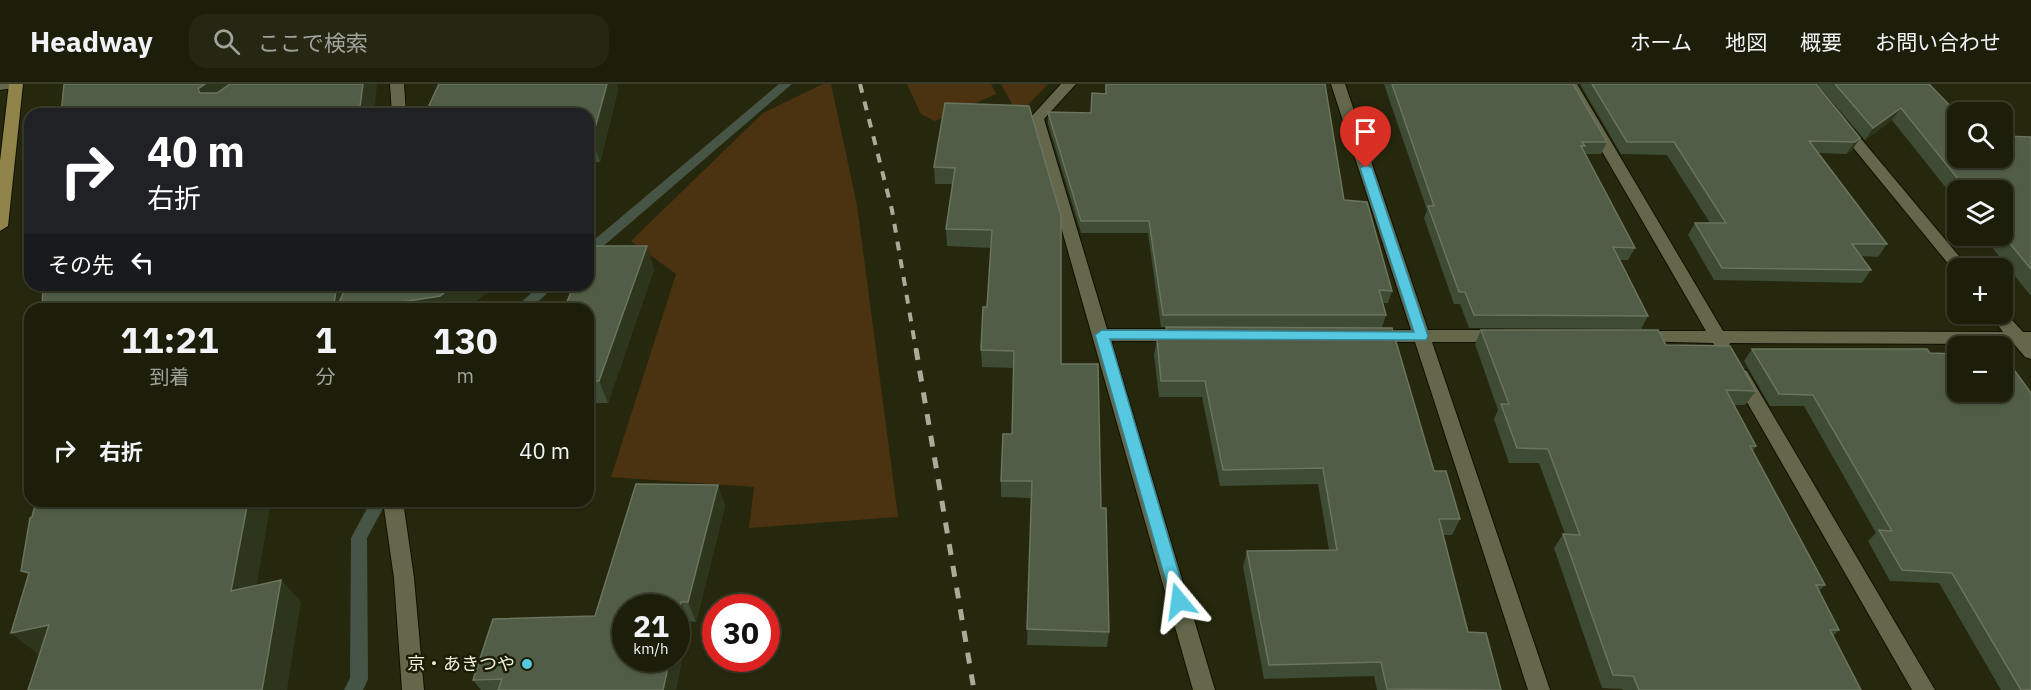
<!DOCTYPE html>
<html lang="ja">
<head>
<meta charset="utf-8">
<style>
	:root { --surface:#1c1e0a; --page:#252713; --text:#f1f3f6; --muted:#a0a29c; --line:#3a3c2b }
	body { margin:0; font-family:"IBM Plex Sans","Noto Sans JP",sans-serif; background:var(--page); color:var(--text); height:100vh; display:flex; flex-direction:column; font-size:22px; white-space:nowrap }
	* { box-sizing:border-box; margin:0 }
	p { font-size:20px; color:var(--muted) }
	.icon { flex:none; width:33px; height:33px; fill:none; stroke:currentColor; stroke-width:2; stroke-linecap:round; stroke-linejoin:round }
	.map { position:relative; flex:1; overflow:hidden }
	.panel { position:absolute; left:24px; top:219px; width:570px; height:204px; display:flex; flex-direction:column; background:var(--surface); border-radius:18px; box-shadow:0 2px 4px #0004,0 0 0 2px var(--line) }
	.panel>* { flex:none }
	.guide { position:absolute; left:24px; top:24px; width:570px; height:183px; border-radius:18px; box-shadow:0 2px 4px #0004,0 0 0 2px var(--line); background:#202124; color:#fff; overflow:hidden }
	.controls { position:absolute; left:1947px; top:18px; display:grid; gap:12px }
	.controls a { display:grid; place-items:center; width:66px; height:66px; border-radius:12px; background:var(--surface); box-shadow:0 2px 4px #0004,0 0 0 2px var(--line); font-size:30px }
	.speed { position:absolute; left:612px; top:510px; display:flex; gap:12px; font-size:30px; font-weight:700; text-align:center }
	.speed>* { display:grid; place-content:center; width:78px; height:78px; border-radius:50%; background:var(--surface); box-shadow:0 2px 4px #0004,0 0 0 2px var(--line); line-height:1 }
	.speed small { font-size:15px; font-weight:400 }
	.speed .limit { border:9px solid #d22; background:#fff; color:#111 }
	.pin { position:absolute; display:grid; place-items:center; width:51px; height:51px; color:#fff; margin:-62px -26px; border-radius:50% 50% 50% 0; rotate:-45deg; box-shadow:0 0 6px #0007 }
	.pin .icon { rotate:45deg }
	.me { position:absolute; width:66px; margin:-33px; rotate:344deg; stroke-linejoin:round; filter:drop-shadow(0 0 4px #0008) }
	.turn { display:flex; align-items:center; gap:21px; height:126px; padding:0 24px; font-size:27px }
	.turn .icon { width:78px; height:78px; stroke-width:2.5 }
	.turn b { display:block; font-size:42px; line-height:51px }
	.then { display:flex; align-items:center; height:57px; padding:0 24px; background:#0003; gap:12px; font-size:22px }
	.eta { display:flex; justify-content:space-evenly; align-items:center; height:102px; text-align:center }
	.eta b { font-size:36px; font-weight:700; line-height:42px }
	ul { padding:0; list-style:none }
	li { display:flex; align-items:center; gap:18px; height:90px; padding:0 24px }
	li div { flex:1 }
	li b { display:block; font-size:22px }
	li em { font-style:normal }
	header { display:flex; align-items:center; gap:36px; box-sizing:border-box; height:84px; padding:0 30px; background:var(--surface); border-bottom:2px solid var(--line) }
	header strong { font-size:28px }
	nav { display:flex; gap:33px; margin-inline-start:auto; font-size:21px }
	.search { width:420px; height:54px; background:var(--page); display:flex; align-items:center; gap:15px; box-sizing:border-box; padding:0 21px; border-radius:18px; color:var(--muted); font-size:22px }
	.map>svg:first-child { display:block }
</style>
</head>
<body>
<header>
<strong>Headway</strong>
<div class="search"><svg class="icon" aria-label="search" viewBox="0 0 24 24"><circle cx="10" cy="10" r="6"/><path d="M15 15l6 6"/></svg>ここで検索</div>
<nav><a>ホーム</a><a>地図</a><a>概要</a><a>お問い合わせ</a></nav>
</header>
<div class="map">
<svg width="2031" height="606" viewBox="0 0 2031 606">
	<rect width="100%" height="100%" fill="#26280d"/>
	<g fill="#4b3311">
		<path d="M823,0H831L857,121L898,433L749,444L754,403L611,393L676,190L631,157L763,29Z"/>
		<path d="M907,0H991L996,10L935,37L921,30Z"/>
		<path d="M1001,0H1048L1018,31Z"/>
	</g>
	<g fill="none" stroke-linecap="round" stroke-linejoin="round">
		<g fill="#475547" fill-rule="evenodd">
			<path d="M779,0H792L593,171L588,172V161Z"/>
			<path d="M540,201H556L530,225H514Z"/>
			<path d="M371,417H387L367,454L368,595L363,606H344L350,594L351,454Z"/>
		</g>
		<defs>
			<g id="street">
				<path d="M0,0H23L21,3L0,6Z"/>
				<path d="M390,0H404L406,30H392Z"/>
				<path d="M1061,0H1076L1044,35L1107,245H1190L1196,247L1199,251L1196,255L1190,257H1111L1215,606H1193L1030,34Z"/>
				<path d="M1331,0H1345L1428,246H1502L1508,248L1511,252L1508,256L1502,258H1432L1550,606H1528L1415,258H1370L1364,256L1361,252L1364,248L1370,246H1411Z"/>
				<path d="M1563,0H1577L1723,247L2003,248L1990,230H2002V225L2023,248H2031V275L2025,273L2014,260L1730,259L1728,264L1722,266L1716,264L1713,259L1631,257L1628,253L1631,249L1637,247H1706Z"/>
				<path d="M1842,37L1847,38L1969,184H1958V188H1955L1837,44L1835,41Z"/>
				<path d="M1741,285L1747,287L1935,606H1912L1732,292L1735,287Z"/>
				<path d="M383,417H403L414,494L424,606H402L394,494Z"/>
			</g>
			<path id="primary" d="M9,0H23L8,142L0,147V77Z"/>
		</defs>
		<use href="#street" stroke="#0f1000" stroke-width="2"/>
		<use href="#primary" stroke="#0f1000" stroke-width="2"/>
		<use href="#street" fill="#64674a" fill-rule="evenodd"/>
		<use href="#primary" fill="#90844b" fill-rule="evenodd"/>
		<path stroke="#aaac99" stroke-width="4" stroke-dasharray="9 9" stroke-linecap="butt" d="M860,0L892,126L916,266"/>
		<path stroke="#aaac99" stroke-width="5" stroke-dasharray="11 11" stroke-linecap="butt" d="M916,265L974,606"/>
	</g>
	<g fill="#3e4b35">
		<path d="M1105,0H1325L1344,116L1392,207L1388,219H1382L1386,231L1382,244L1161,243L1148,149H1081L1048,40V28L1091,29L1105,10Z"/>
		<path d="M1384,0H1573L1607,58L1601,70H1585L1635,164L1628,176H1620L1648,232L1641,245L1469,244L1460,220H1454L1424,134L1427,126Z"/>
		<path d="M1580,0H1816L1860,54L1852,66L1846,70L1819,69L1887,160L1878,173L1861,172L1871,186L1862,199L1714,196L1688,151L1695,139H1710L1667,71L1621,70Z"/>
		<path d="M1817,0H1929L1958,74L2031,53V212L1983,152H2002V106H1958V119L1892,36L1865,56Z"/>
		<path d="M618,6L600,78H588V30Z"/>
		<path d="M945,19L1061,280L1101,424L1109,548L1107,563L1027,561L1031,414L1001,413V397L1012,350L1014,284L982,283L981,266L987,223L991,164L947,162L946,145L952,100H935L934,83Z"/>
		<path d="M654,185L608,319H588V225Z"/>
		<path d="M1166,243L1434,387L1460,435L1452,451H1443L1468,548L1501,606H1377L1374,592L1264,595L1243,483L1247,467L1329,466L1318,400L1220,402L1202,313H1159L1154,271L1157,255H1165Z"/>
		<path d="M1481,246L1666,261L1756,307L1745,321H1734L1756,362L1753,367L1825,501L1819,507L1839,546L1833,552L1861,606H1623L1622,605L1602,604L1554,464L1563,450H1565L1539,379H1509L1494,335L1498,326L1475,260Z"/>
		<path d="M1752,265H1927L2031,606H2001L1939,499L1890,497L1868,457L1876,449L1804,322H1770L1744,277Z"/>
		<path d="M718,401L725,422L696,538L689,537L676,606H481L473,596L595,532Z"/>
	</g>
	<g fill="#2d361d">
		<path d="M203,0H246L213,30L200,9L198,5Z"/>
		<path d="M363,0H377L374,30H359Z"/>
		<path d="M607,0H617L618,6L600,78L592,55Z"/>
		<path d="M1901,24L1892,36L1865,56L1873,44Z"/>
		<path d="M1860,54L1852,66L1846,70L1855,58Z"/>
		<path d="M647,162L654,185L608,319L599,297Z"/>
		<path d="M337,201H354L351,225H333Z"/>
		<path d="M367,201H381V221L455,201H497L466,225H358Z"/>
		<path d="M718,401L725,422L696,538L688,518Z"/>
		<path d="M248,417H271L252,529L231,507Z"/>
		<path d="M281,496L301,518L287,606H262Z"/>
		<path d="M681,518L689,537L676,606H663L670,574H676V540Z"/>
		<path d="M49,541L75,562L38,570L11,549Z"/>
	</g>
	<g fill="#515d47" stroke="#6a745f" stroke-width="1.5">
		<path d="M64,0H205L198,5L200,9H217L230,0H363L359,30H61Z"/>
		<path d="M439,0H607L592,55H588V30H425Z"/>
		<path d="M1106,0H1325L1344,116L1367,118L1392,207L1379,206L1386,231H1163L1149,137H1081L1048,28L1091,29L1092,9L1106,10Z"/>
		<path d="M1392,0H1573L1607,58H1582L1585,62H1581L1635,164L1613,163L1648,232L1474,231L1465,208H1459L1428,122H1434Z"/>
		<path d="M1592,0H1816L1860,54L1855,58L1809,57L1887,160H1852L1871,186L1722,184L1695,139H1726L1674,58H1627Z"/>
		<path d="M1835,0H1929L1958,30V74H2002V52L2031,53V185L2002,150V106H1967L1901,24L1873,44Z"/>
		<path d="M945,19L1029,22L1061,132V280H1098L1101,424H1106L1109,548L1027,545L1032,397H1001L1003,350H1012L1014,267L981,266L983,223H987L992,146L946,145L955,84L934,83Z"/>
		<path d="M590,162H647L599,297H588V225H564L574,201H588V166Z"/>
		<path d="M43,201H337L333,225H42Z"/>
		<path d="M347,201H367V203H386V201H455L440,212L358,225H336Z"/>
		<path d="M1166,243L1392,244L1434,387H1446L1460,435H1439L1468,548L1486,549L1501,606L1387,605L1381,578L1269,581L1247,467L1337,466L1323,384L1223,386L1205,297H1161L1157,255L1168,254Z"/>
		<path d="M1481,246H1658L1666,261L1730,262L1756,307L1726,306L1756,362H1750L1825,501H1816L1839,546H1830L1861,606H1639L1633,592L1613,591L1563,450L1580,451L1548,365L1517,364L1501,320H1509Z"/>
		<path d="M1752,265H1927L1930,269L1958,270V308H2002V272H2004L2031,309V606H2021L1952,489L1902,486L1879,446L1892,447L1813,311L1779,310Z"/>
		<path d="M636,400L718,401L688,518H681L676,540V524H626V574H670L663,606H498L502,595L473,596L493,535L595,532Z"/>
		<path d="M36,417H248L231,507L281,496L262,606H28L49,541L11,549L29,489L21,487L30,434L32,433Z"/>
	</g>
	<path fill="#56c9e1" stroke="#388392" stroke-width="1.5" d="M1366,81L1372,84L1428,252L1426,256L1110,255L1187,517L1184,522L1179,524L1173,522L1095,251L1102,246L1414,248L1360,84Z"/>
	<circle fill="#56c9e1" stroke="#1c1e04" stroke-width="2" cx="527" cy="580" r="6"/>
	<g text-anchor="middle" stroke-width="5" stroke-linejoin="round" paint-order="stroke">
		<g font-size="18" fill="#eef0e0" stroke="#1c1e04" text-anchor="end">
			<text x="515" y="586">京・あきつや</text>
		</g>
	</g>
</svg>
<div class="controls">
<a><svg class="icon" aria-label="search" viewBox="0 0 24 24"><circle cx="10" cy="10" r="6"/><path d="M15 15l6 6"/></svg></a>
<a><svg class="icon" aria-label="layers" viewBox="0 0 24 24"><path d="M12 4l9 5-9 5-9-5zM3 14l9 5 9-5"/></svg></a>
<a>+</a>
<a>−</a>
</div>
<div class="speed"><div>21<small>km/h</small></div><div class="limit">30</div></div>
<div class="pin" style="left:1366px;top:84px;background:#d93025"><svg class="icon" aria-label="arrive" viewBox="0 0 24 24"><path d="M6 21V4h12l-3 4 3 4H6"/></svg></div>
<svg class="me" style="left:1179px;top:517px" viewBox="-20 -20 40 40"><path d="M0-17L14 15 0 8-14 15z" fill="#56c9e1" stroke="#fff" stroke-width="4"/></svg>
<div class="guide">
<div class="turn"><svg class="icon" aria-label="right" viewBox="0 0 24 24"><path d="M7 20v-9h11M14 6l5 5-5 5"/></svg><div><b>40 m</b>右折</div></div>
<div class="then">その先<svg class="icon" aria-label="left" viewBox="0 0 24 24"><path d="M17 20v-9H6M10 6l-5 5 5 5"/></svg></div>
</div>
<section class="panel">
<div class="eta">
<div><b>11:21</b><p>到着</p></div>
<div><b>1</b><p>分</p></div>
<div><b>130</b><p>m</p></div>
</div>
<ul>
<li><svg class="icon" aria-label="right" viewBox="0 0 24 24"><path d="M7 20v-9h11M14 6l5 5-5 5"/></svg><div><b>右折</b></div><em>40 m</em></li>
</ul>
</section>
</div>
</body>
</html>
